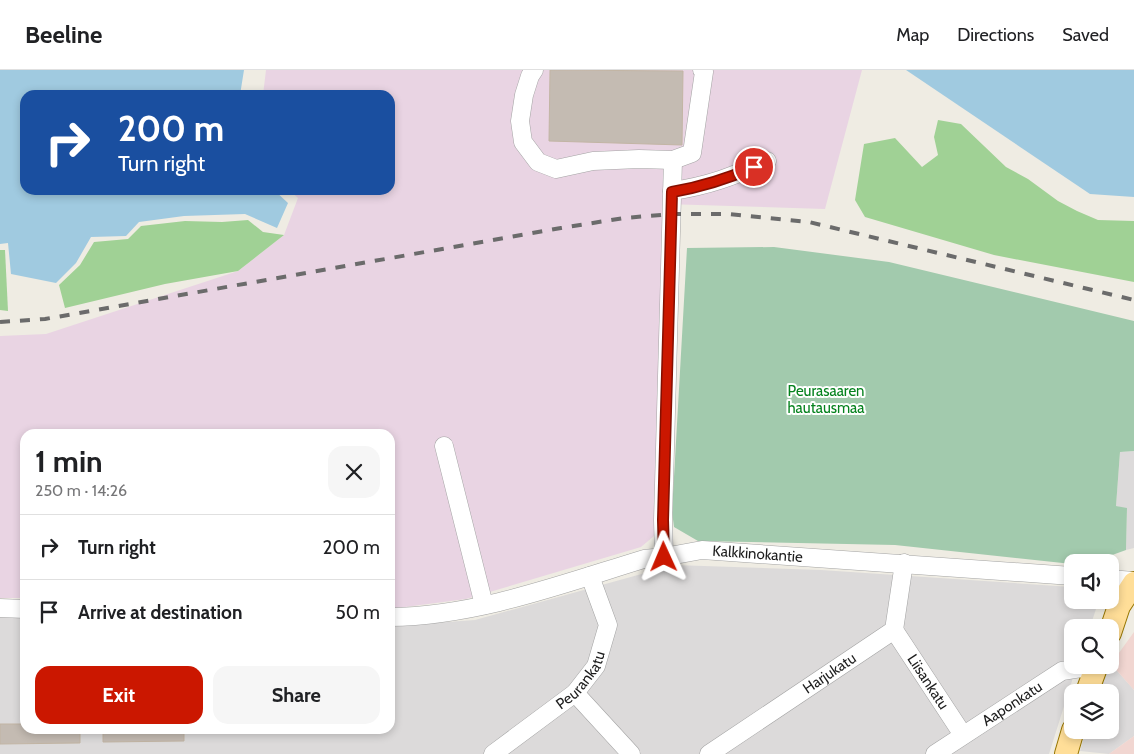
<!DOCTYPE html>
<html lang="en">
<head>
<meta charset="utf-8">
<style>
	:root { --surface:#fff; --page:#f6f6f6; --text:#202124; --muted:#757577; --line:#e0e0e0; --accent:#cb1700 }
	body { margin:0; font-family:Cabin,sans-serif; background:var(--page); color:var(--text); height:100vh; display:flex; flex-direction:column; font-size:19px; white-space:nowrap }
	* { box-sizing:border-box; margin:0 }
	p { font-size:16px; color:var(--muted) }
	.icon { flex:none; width:28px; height:28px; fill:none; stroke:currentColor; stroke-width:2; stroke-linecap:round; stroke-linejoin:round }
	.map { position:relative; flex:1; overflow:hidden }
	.panel { position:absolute; left:20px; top:359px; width:375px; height:305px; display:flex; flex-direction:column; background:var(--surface); border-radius:15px; box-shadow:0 2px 8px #0003 }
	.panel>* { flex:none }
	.guide { position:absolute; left:20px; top:20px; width:375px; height:105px; border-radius:15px; box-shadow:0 2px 8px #0003; background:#1a4fa0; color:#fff; overflow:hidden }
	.controls { position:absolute; left:1064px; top:484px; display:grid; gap:10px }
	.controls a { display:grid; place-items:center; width:55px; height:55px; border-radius:10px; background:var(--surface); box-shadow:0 2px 8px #0003; font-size:25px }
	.pin { position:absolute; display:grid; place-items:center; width:42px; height:42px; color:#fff; margin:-21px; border:2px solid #fff; border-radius:50%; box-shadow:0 1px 5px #0007 }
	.me { position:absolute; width:55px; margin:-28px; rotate:359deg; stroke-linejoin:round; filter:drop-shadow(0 0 4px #0008) }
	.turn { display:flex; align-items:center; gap:18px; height:105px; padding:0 15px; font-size:22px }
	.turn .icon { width:65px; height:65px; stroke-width:2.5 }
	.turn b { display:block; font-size:35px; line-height:42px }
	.round { display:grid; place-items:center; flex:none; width:52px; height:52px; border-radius:15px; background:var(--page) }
	.head { display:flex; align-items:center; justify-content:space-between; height:85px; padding:0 15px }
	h1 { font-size:30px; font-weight:800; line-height:38px }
	.cta { display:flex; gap:10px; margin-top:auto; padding:10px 15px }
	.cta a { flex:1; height:58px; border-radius:15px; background:var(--accent); color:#fff; font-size:20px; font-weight:800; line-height:58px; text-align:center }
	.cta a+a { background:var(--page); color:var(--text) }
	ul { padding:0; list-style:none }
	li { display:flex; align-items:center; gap:15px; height:65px; padding:0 15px; border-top:1px solid var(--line) }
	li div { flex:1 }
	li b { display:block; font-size:19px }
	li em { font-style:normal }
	header { display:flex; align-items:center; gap:30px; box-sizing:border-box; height:70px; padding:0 25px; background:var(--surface); border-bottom:1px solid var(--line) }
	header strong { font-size:24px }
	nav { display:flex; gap:28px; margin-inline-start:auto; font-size:18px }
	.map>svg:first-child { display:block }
</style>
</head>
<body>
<header>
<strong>Beeline</strong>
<nav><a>Map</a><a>Directions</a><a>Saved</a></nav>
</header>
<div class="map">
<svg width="1134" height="684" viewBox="0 0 1134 684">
	<rect width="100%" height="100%" fill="#efece3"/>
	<g fill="#dcdada">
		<path d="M1134,379V478L1126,480L1127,439L1116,436L1120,382L1134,381Z"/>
		<path d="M674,495L821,500L1072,517V530H1099L1090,557L1072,558V595H1077L1049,684H0V547L25,548V659H390V556L475,550Z"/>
		<path d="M1111,594L1134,620V666L1109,684L1080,681L1086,660H1110V622H1098Z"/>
	</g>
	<g fill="#f1d6d1">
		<path d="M1134,562V620L1111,594Z"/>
		<path d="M1134,666V684H1109Z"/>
	</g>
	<path fill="#e9d4e3" d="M266,0H862L825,139L665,134L654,466L641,477L466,529L390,539V364H25V528H0V266L46,264L238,201L284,165L298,128L289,120H390V25H263Z"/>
	<g fill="#a0d195">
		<path d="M938,50L961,54L1006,97L1028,109L1058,131L1077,141L1098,150L1134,151V212L994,185L865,147L855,130L864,74L895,68L922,97L938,85L934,67Z"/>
		<path d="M248,150L263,162L284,165L238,201L165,214L65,238L59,215L80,195L94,172L128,169L141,156L185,151L222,152Z"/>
		<path d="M0,180H5L8,241L0,240Z"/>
	</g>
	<path fill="#a2caad" d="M774,177L889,192L1134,251V381L1120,382L1116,436L1127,438L1126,480L1093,492H1072V494L895,475L698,471L674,457L672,442L687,178Z"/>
	<g fill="#a0cae0">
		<path d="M0,0H244L240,25H25V120H274L288,133L277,158L245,144L184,146L139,152L126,166L91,167L76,193L56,213L11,204L8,173L0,174Z"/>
		<path d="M906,0H1134V127L1090,124Z"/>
	</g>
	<g fill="#c4bbb2" stroke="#c2b5a4">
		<path d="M550,0L683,1L682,75L549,71Z"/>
		<path d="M0,654H25V659H80V673L0,674Z"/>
		<path d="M103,659H184V671L103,672Z"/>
	</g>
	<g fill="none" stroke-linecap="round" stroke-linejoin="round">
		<defs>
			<g id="minor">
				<path d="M534,0L530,6L524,25L520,51L523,72L538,92L556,99L593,91L639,89L673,90L692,83L704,2L702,0"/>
				<path d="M672,121C708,116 734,106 767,91"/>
				<path d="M444,376L484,535"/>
				<path d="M664,487L663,450L673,90"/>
				<path d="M1110,509L1134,511"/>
				<path d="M0,538L25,539"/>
				<path id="s1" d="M390,547C477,546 562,514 644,489L664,487L702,480L1072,506"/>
				<path id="s2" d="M894,560L963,665"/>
				<path d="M575,623L631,684"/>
				<path id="s3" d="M493,684L575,623L596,596L608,555L590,506"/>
				<path id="s4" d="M709,684L894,560L904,493"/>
				<path id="s5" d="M935,684L1062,601L1081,598L1094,602"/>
			</g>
			<g id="major">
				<path d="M1110,563L1119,536L1134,513"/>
				<path d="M1087,622L1097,595"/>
				<path d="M1066,684L1073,660"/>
			</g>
		</defs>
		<use href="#minor" stroke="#a4a4a4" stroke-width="19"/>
		<use href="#major" stroke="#977600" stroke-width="24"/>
		<use href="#minor" stroke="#fff" stroke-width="18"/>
		<use href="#major" stroke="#ffde98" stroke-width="22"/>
		<path stroke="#6b6b6b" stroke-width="4" stroke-dasharray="10 10" stroke-linecap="butt" d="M0,252L45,249L561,158L624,148L672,144H728L809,152L1134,230"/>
	</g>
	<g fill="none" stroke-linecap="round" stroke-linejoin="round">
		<defs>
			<path id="route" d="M664,487L663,450L672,122C701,117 727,109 754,97"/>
		</defs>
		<use href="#route" stroke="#840f00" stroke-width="12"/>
		<use href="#route" stroke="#cb1700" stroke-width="9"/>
	</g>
	<g text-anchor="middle" stroke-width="4" stroke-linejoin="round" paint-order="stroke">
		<g font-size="15" fill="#05821e" stroke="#fff">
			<text x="826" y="326">Peurasaaren<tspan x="826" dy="17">hautausmaa</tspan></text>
		</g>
		<g font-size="15" fill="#1d1d1d" stroke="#fff">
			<text dy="5" stroke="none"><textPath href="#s1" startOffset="376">Kalkkinokantie</textPath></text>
			<text dy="5" stroke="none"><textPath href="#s4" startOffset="145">Harjukatu</textPath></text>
			<text dy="5" stroke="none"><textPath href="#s3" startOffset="116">Peurankatu</textPath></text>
			<text dy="5" stroke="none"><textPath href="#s2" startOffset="62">Liisankatu</textPath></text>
			<text dy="5" stroke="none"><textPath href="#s5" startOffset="92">Aaponkatu</textPath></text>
		</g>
	</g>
</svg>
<div class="controls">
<a><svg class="icon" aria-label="sound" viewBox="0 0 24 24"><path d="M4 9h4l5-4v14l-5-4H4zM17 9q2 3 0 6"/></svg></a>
<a><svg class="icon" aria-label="search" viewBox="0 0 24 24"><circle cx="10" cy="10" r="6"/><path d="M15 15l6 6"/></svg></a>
<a><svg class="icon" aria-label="layers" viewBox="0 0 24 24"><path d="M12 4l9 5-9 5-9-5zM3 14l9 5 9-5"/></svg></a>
</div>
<div class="pin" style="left:754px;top:97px;background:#d93025"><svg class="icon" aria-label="arrive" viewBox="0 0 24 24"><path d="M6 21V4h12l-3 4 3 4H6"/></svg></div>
<svg class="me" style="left:664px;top:487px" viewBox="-20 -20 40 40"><path d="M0-17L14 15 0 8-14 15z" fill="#cb1700" stroke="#fff" stroke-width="4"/></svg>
<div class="guide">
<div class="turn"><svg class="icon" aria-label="right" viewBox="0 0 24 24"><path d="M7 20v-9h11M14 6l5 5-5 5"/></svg><div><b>200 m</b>Turn right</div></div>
</div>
<section class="panel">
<div class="head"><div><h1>1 min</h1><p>250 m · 14:26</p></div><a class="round"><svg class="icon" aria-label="close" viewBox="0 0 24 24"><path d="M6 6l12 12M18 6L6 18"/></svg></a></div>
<ul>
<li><svg class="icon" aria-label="right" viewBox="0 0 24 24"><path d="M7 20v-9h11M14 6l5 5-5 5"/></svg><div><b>Turn right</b></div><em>200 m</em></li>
<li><svg class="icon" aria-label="arrive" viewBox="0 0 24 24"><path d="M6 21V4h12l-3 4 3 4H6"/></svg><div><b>Arrive at destination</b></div><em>50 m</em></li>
</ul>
<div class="cta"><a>Exit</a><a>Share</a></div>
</section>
</div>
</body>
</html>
